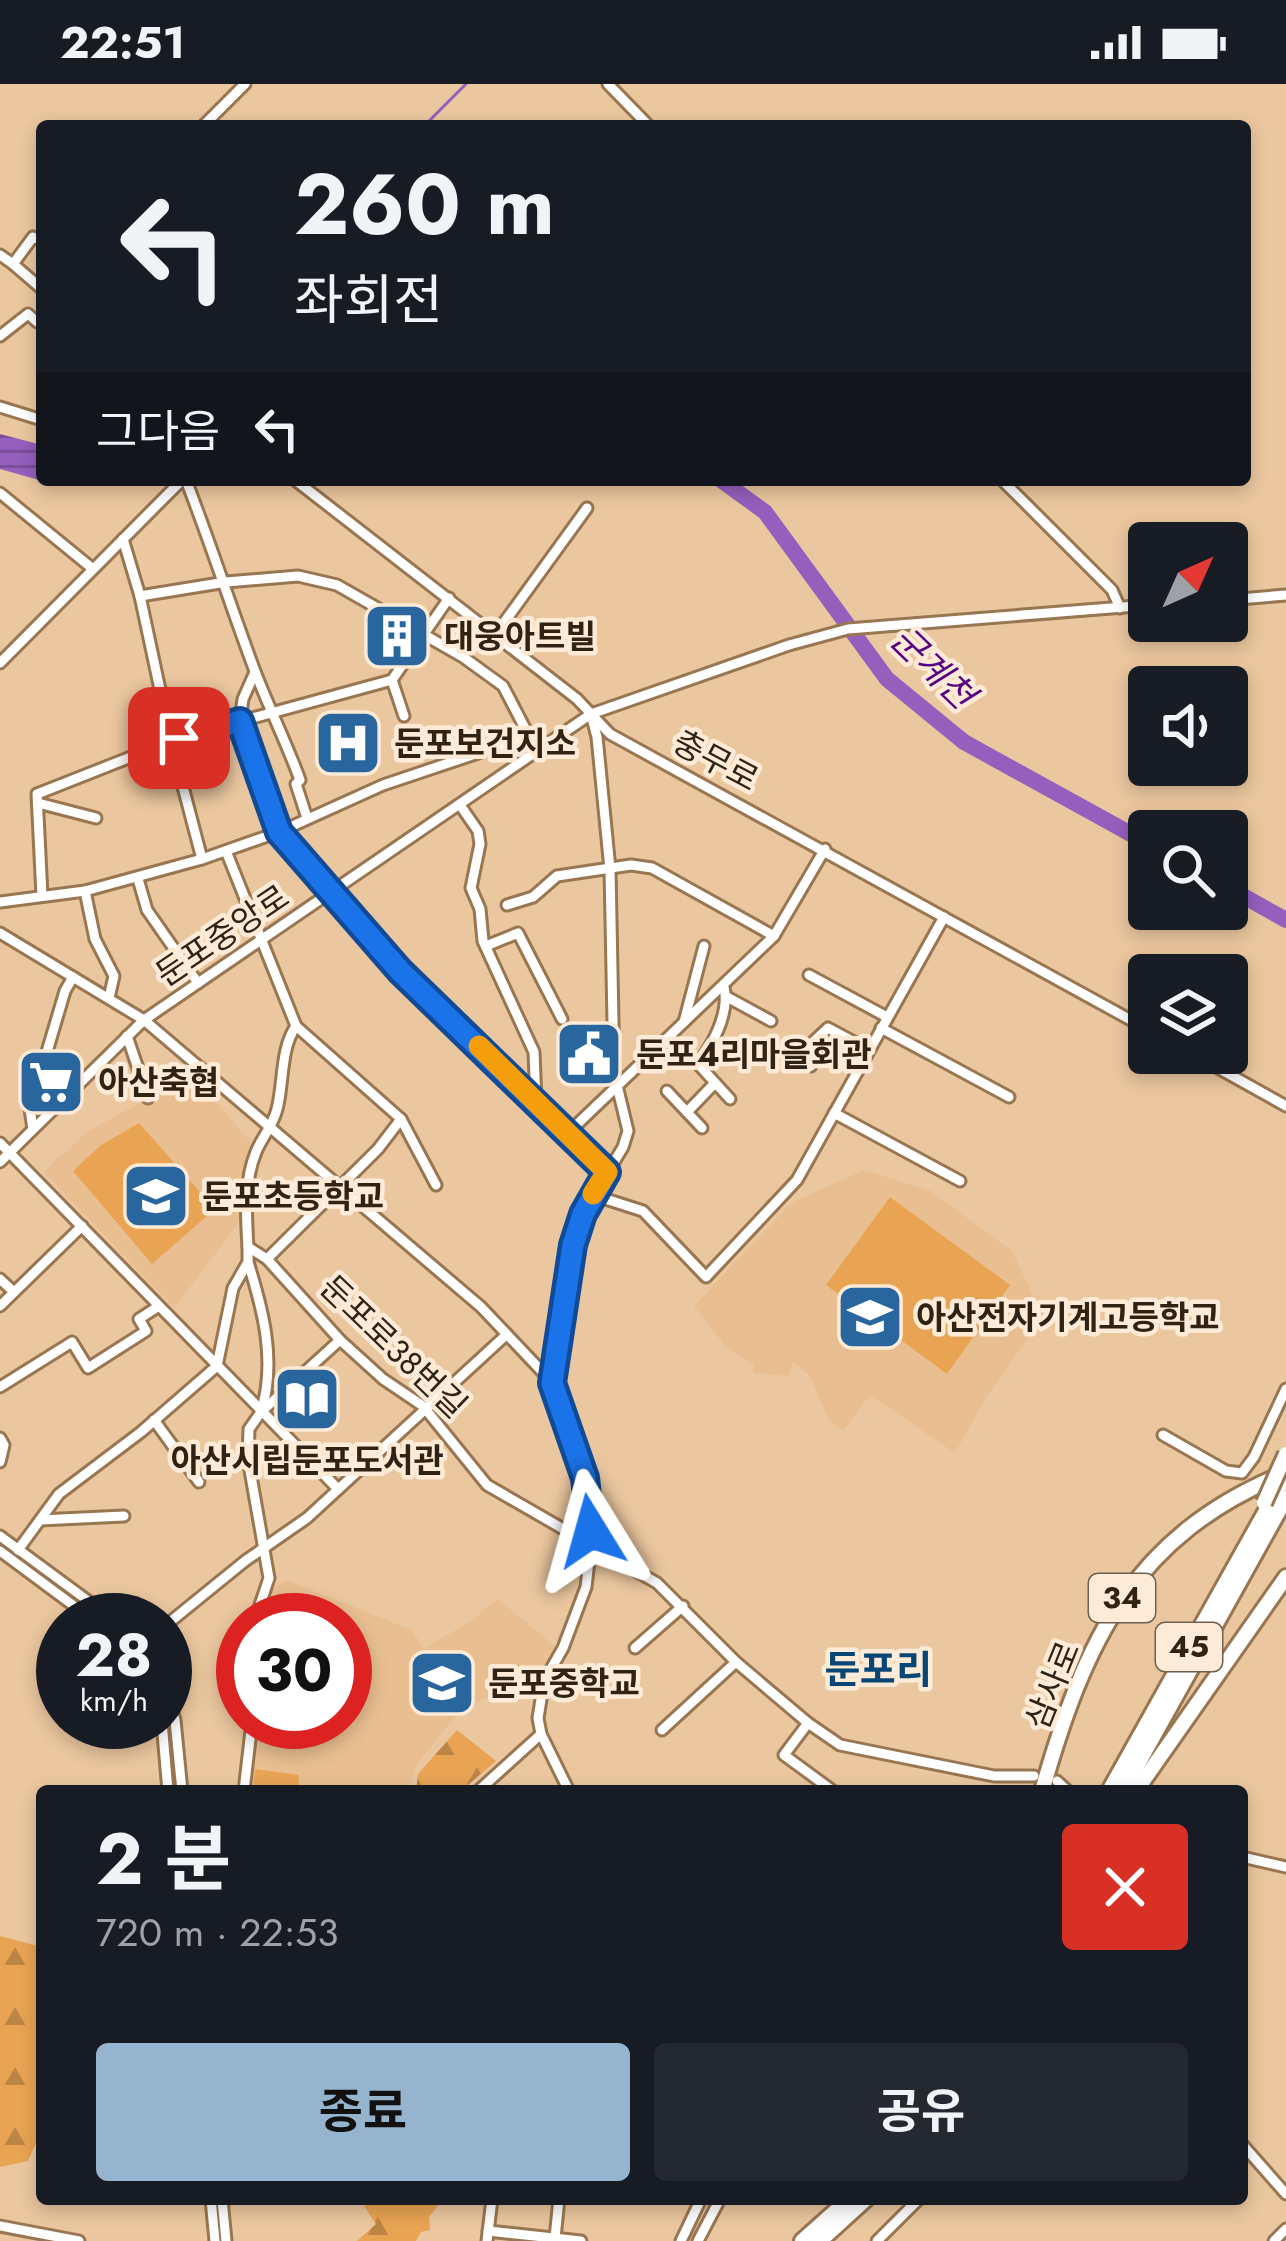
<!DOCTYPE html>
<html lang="ko">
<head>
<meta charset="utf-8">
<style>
	:root { --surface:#171b24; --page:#242831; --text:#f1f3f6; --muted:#9ea1a6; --accent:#97b4ce }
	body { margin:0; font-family:Jost,"Noto Sans KR",sans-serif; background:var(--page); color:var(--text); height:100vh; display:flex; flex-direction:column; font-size:45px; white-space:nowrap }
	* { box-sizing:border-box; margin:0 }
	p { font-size:39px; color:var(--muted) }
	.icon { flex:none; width:66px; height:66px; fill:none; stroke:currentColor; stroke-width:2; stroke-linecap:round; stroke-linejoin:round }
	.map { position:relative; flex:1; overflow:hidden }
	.sheet { position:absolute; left:36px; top:1701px; width:1212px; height:420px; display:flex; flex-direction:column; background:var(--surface); border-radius:12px; box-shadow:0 6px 18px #0003 }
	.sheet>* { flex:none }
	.banner { position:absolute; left:36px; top:36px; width:1215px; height:366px; border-radius:12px; box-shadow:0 6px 18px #0003; background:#171b24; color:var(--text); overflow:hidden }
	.needle { width:78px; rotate:45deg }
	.fabs { position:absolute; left:1128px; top:438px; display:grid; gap:24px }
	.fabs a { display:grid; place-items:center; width:120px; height:120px; border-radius:12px; background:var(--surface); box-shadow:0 6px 18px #0003; font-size:60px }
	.speed { position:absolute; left:36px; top:1509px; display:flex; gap:24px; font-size:60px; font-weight:700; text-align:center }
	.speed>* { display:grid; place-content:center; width:156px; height:156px; border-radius:50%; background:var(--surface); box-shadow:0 6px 18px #0003; line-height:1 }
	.speed small { font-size:30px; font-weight:400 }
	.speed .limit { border:18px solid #d22; background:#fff; color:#111 }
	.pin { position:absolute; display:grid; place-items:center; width:102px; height:102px; color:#fff; margin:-51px; border-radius:24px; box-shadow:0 6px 18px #0006 }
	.me { position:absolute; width:132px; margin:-66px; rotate:352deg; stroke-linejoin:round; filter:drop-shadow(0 0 9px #0008) }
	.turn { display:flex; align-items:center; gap:42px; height:252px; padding:0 60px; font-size:54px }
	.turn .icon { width:156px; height:156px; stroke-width:2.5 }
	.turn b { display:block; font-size:84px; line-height:102px }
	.then { display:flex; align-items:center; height:114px; padding:0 60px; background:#0003; gap:24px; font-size:45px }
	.round { display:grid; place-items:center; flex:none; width:126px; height:126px; border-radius:12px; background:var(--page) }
	.summary { display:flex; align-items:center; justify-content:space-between; height:204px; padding:0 60px }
	h1 { font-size:72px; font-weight:700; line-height:90px }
	.button { display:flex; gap:24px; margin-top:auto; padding:24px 60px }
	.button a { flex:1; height:138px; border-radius:12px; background:var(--accent); color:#111; font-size:48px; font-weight:700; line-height:138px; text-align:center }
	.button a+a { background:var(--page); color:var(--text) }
	.status { display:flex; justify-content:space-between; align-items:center; height:84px; padding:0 60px; background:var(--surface); direction:ltr }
	.status svg { height:33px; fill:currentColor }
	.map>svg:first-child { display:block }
</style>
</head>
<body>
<div class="status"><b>22:51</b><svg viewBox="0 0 49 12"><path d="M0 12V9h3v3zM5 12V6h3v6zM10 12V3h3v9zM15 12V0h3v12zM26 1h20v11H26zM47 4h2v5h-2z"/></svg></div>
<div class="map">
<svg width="1286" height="2157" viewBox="0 0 1286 2157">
	<defs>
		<pattern id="forest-firs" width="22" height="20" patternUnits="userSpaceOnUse" patternTransform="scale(3)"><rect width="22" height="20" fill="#e8a453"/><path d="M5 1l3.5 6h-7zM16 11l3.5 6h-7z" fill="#bd8544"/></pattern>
		<pattern id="water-rules" width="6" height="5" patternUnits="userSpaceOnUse" patternTransform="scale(3)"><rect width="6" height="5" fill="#955fbe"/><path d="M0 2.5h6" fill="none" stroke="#7a4e99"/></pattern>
	</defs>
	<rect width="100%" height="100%" fill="#ebc79f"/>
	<g fill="#e9bf91">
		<path d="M192,990L254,1062L241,1136L174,1224L44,1088L85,1049Z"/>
		<path d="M864,1086L931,1107L1012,1167L1039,1224L1036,1243L985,1315L955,1369L870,1311L843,1347L829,1337L810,1292L793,1278L789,1292L753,1289L754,1282L725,1262L694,1222L791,1119Z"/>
		<path d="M286,1496L412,1546L424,1565L472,1536L498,1515L557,1564L536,1605L500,1607L461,1626L416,1681L408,1707H327L312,1702L308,1707H251L255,1638H345V1536H261L268,1507Z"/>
	</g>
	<g fill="#e8a453">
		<path d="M139,1039L215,1125L152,1180L73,1087L101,1061Z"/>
		<path d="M890,1113L1010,1201L947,1290L826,1201Z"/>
		<path d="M259,1638H344L334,1654L316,1659L258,1651Z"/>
		<path d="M255,1685L299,1691L298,1707H253Z"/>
	</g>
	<g fill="url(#forest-firs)">
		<path d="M457,1646L496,1677L461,1707H416L418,1690Z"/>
		<path d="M0,1852L42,1863V2045L28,2077L0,2083Z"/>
		<path d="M372,2115H443L429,2133L430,2146L421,2148L416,2157H357L376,2140L364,2122Z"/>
	</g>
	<path fill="url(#water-rules)" d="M0,350L42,361V396H98L53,400L0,385Z"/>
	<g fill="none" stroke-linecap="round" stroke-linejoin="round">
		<path stroke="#955fbe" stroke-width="3" d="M424,42L466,0"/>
		<g stroke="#955fbe" stroke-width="16">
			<path d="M721,396L765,428L887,595L964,658L1149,760"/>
			<path d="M1227,803L1286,836"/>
		</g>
		<defs>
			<g id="minor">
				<path d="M608,0L649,42"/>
				<path d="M203,42L245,0"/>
				<path d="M0,171L13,180L33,153L42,157"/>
				<path d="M13,180L42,205"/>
				<path d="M0,252L28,230L37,238L42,234"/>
				<path d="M0,323L42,336"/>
				<path d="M186,396C210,458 230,520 253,582C267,620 286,657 300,696L296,700L307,734"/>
				<path d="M295,396L577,615L610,650L1149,946"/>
				<path d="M1002,396L1112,506L1120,524"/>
				<path d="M0,409L93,485"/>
				<path d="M123,455L140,512L171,657L202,775"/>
				<path d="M140,512L226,498L298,492L337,501L463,573L503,602L529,652"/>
				<path d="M1227,516L1286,511"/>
				<path d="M495,551L587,424"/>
				<path d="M0,579L182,396"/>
				<path d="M255,588L243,615L240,637L279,748L400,887L568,1049"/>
				<path d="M392,596L449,514"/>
				<path d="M38,719L96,734"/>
				<path d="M460,721L478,747L480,760L471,804L480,825L483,857L534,968L536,1019"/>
				<path d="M226,767L296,942L401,1035L436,1101"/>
				<path d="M138,795L147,826L198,899"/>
				<path d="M85,807L95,855L114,892L109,914"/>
				<path d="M42,812L37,710L179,654L392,596L404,632"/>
				<path d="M0,818L85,807L202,775L279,748L383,701L529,652L549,660"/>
				<path d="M507,821L533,813L557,792L631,781L652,784L774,852"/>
				<path d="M0,849L144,936L481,1223L552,1298"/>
				<path d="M486,862L518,849L562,935"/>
				<path d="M809,891L887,933"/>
				<path d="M724,903C730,929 713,960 698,980L730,1015"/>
				<path d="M727,913L771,937"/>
				<path d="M684,938L704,862"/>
				<path d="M296,942C280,965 284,999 277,1025C273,1042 262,1053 256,1068C244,1097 246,1132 248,1163L267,1175L340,1256L383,1295L423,1322L487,1401L657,1499L736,1578L808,1639L840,1661L994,1692H1034"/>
				<path d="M881,944L1009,1013"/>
				<path d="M127,952L148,1014"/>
				<path d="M1191,969L1286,1022"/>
				<path d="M811,982L796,974L828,944L869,966"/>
				<path d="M667,1007L702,1044"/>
				<path d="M687,1028L715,999"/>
				<path d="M834,1029L960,1097"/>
				<path d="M33,1045L30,1025L65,907L73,893"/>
				<path d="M0,1059L338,1405"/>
				<path d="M0,1078L144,936L591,630L789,561L848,545L1149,521"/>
				<path d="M607,1087L568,1049L774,852L825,765"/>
				<path d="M593,1111L643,1127L706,1193L797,1096L944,833"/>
				<path d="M267,1175L378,1065L401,1035"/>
				<path d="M248,1178C263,1226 276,1275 262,1325"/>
				<path d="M0,1195L14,1208"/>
				<path d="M0,1222L82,1142"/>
				<path d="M0,1303L72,1258L88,1284L146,1247L139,1235L159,1222"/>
				<path d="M154,1336L199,1398"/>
				<path d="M1163,1351L1226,1387L1242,1389L1254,1373L1286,1305"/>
				<path d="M0,1354L4,1361L0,1378"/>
				<path d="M40,1436L124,1432"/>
				<path d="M0,1452L114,1536"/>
				<path d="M18,1466L59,1410L141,1348L217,1282L233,1204L248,1178V1163"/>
				<path d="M0,1467L93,1536"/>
				<path d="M255,1536L269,1494L248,1375L249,1345L261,1328L340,1256"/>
				<path d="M165,1542L245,1477L307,1434L505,1252"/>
				<path d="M635,1564L683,1522"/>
				<path d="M165,1602L175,1636L182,1707"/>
				<path d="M162,1638L168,1707"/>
				<path d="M808,1639L784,1671L833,1707"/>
				<path d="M662,1646L736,1578"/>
				<path d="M1057,1697L1068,1707"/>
				<path d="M244,1707L252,1638"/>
				<path d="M478,1707L541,1650"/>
				<path d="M569,1707L541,1650L538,1634L544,1597L563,1564L586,1503L591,1460L590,1422L585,1394L552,1299L573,1161L583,1130L623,1063L628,1047L614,989L610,785L597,653L591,630"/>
				<path d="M1242,1773L1286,1783"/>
				<path d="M1242,2060L1286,2110"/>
				<path d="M211,2115L215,2157"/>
				<path d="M222,2115L226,2157"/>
				<path d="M0,2142L79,2157"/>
				<path d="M488,2147L581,2157"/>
				<path d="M555,2154L559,2115"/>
				<path d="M487,2157L492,2115"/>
				<path d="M681,2157L701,2115"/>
				<path d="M698,2157L720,2115"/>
				<path d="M877,2157L919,2115"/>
				<path d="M1274,2157L1286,2145"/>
			</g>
			<g id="highway">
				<path d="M1042,1707C1085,1557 1133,1451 1286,1389"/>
				<path d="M1109,1707L1286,1391"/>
				<path d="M1123,1707L1286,1414"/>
				<path d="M1136,1707L1286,1493"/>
				<path d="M802,2157L849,2115"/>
				<path d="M820,2157L866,2115"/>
			</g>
		</defs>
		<use href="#minor" stroke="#987651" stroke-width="15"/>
		<use href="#highway" stroke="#987651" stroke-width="20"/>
		<use href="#minor" stroke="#fff" stroke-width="9"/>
		<use href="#highway" stroke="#fff" stroke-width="14"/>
		<defs>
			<path id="highway-bridge" d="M1264,1419L1286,1370"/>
		</defs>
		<use href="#highway-bridge" stroke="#987651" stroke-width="20" stroke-linecap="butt"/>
		<use href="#highway-bridge" stroke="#fff" stroke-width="14"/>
	</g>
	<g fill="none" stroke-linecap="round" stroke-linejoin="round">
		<defs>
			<path id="route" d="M179,654L240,637L279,748L400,887L607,1088L583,1130L573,1161L552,1299L585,1394L591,1447"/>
		</defs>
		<use href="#route" stroke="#114b97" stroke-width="30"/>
		<use href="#route" stroke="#1a73e8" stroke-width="21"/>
		<path stroke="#f59e0b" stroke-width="21" d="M479,962L607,1088L593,1110"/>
	</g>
	<defs>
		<symbol id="building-square" viewBox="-11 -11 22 22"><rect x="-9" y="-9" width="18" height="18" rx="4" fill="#28669d" stroke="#feebd7"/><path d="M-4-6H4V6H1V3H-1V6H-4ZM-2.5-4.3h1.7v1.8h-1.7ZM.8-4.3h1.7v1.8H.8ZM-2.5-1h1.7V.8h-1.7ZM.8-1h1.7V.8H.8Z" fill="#fff"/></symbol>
		<symbol id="hospital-square" viewBox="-11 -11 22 22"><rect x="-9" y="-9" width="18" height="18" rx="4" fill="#28669d" stroke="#feebd7"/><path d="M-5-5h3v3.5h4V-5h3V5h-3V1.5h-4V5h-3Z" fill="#fff"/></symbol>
		<symbol id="civic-square" viewBox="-11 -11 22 22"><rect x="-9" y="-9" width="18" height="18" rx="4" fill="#28669d" stroke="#feebd7"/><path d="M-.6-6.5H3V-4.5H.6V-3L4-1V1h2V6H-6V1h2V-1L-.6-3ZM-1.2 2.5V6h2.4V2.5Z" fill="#fff"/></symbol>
		<symbol id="supermarket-square" viewBox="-11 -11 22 22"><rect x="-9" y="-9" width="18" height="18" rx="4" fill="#28669d" stroke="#feebd7"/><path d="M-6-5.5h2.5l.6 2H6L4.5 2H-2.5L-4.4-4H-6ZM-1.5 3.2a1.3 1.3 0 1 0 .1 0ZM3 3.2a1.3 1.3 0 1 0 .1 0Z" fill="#fff"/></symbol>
		<symbol id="school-square" viewBox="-11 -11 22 22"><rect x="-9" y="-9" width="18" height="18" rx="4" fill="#28669d" stroke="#feebd7"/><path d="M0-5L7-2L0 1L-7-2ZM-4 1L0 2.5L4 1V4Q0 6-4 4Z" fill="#fff"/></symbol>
		<symbol id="library-square" viewBox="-11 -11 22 22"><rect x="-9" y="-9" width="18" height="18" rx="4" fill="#28669d" stroke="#feebd7"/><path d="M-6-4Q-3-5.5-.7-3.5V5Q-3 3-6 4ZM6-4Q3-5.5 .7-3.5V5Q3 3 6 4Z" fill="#fff"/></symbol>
	</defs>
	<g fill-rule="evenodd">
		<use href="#building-square" x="359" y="514" width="76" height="76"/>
		<use href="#hospital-square" x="310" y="621" width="76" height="76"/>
		<use href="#civic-square" x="551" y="932" width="76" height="76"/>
		<use href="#supermarket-square" x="13" y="960" width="76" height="76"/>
		<use href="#school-square" x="118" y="1074" width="76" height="76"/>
		<use href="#school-square" x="832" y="1195" width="76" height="76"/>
		<use href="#library-square" x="269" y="1277" width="76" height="76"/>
		<use href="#school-square" x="404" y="1561" width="76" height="76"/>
	</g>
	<g text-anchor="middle" stroke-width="9" stroke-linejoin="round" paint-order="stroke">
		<g fill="#feebd7" stroke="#6e5f4e" stroke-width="3">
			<rect x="1089" y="1490" width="66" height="48" rx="9"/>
			<rect x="1156" y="1539" width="66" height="48" rx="9"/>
		</g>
		<g font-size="30" font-weight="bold" fill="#312314">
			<text x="1122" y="1524">34</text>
			<text x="1189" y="1573">45</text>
		</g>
		<g font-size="33" font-weight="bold" fill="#312314" stroke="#feebd7" text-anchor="start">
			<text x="444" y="564">대웅아트빌</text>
			<text x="394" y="671">둔포보건지소</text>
			<text x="636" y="982">둔포4리마을회관</text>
			<text x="98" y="1010">아산축협</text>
			<text x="202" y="1124">둔포초등학교</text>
			<text x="916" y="1245">아산전자기계고등학교</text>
			<text x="307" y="1388" text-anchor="middle">아산시립둔포도서관</text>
			<text x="488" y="1611">둔포중학교</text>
		</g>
		<g font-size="33" fill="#312314" stroke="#feebd7">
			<text transform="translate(716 676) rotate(28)" y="12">충무로</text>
			<text transform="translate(222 851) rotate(-34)" y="12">둔포중앙로</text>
			<text transform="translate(394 1262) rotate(44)" y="12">둔포로38번길</text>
			<text transform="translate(1052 1601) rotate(-68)" y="12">삼사로</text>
		</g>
		<g font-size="36" font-style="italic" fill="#570381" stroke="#feebd7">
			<text transform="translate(933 583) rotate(44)" y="13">군계천</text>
		</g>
		<g font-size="39" font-weight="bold" fill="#084676" stroke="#feebd7">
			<text x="878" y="1599">둔포리</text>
		</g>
	</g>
</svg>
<div class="fabs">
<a><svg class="needle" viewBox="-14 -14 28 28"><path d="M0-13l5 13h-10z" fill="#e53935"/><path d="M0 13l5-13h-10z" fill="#9ea1a6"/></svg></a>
<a><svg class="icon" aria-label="sound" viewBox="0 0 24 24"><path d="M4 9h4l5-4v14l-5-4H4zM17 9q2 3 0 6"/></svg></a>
<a><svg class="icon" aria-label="search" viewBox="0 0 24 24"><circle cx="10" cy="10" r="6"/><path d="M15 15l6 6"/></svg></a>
<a><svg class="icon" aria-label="layers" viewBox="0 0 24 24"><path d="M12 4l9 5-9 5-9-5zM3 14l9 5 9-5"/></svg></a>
</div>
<div class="speed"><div>28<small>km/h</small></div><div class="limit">30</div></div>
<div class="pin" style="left:179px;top:654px;background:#d93025"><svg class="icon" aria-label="arrive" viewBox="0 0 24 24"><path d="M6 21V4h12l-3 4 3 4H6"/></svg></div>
<svg class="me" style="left:591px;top:1447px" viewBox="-20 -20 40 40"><path d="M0-17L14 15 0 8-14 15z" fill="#1a73e8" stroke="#fff" stroke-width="4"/></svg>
<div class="banner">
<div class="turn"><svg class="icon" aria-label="left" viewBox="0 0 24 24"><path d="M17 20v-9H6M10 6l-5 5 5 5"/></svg><div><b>260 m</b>좌회전</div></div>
<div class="then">그다음<svg class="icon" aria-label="left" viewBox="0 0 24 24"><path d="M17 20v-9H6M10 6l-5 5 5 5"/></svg></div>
</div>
<section class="sheet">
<div class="summary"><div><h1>2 분</h1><p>720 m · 22:53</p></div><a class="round" style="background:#d93025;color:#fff"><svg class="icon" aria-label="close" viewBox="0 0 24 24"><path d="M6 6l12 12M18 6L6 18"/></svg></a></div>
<div class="button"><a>종료</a><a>공유</a></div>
</section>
</div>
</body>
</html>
